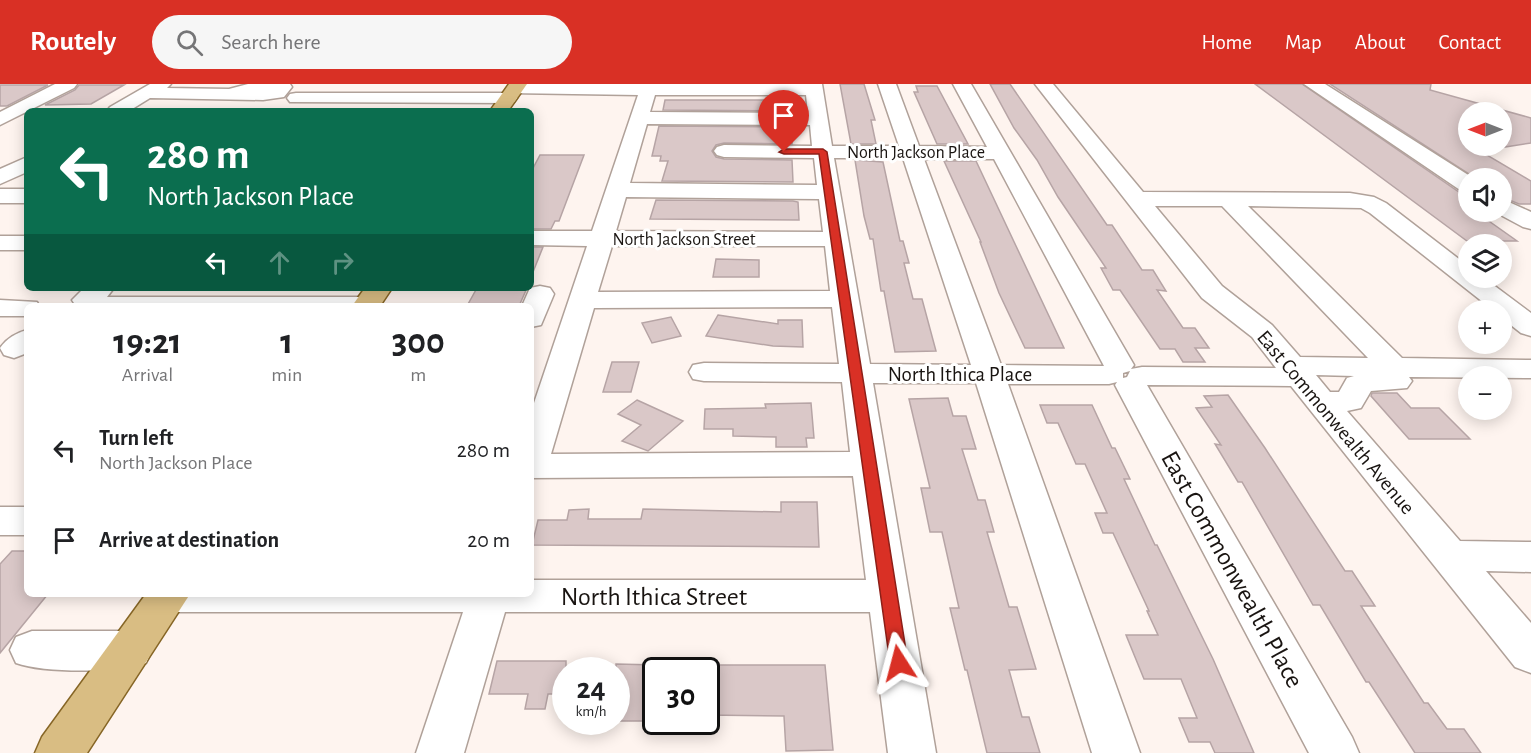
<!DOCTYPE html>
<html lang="en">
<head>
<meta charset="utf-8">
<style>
	:root { --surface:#fff; --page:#f6f6f6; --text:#202124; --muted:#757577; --accent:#d93025 }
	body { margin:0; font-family:"Alegreya Sans",sans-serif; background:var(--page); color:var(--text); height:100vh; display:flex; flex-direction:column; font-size:22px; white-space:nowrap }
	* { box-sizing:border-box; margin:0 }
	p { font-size:20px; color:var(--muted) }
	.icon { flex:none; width:33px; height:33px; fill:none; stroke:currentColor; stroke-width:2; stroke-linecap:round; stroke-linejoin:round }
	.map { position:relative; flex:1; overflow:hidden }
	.details { position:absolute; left:24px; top:219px; width:510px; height:294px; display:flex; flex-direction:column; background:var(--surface); border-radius:9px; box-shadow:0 3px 15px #0003 }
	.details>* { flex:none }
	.hud { position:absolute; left:24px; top:24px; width:510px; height:183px; border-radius:9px; box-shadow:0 3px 15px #0003; background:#0b6e4f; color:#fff; overflow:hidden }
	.needle { width:39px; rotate:270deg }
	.tools { position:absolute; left:1458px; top:18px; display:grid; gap:12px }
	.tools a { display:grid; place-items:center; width:54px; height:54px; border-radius:50%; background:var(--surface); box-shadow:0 3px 15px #0003; font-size:30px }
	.speed { position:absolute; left:552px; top:573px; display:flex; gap:12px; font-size:30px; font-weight:700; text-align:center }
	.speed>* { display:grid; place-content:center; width:78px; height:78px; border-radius:50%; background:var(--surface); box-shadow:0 3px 15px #0003; line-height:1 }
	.speed small { font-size:15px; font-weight:400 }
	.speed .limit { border:3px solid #111; border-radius:9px; background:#fff; color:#111 }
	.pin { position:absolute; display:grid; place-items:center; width:51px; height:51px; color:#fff; margin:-62px -26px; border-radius:50% 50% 50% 0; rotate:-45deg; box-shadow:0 0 6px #0007 }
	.pin .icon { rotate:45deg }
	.me { position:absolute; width:66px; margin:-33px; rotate:351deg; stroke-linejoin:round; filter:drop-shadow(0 0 4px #0008) }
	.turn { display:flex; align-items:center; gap:21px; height:126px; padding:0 24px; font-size:27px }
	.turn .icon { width:78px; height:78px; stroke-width:2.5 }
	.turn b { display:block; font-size:42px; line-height:51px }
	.lanes { display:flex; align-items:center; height:57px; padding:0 24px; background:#0003; justify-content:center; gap:30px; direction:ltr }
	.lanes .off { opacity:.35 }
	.eta { display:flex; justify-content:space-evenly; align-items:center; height:102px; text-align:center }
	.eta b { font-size:36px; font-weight:700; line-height:42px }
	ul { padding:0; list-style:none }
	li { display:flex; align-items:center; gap:18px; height:90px; padding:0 24px }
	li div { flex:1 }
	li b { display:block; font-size:22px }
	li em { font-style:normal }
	header { display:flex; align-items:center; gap:36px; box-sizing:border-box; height:84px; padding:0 30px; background:var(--accent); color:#fff }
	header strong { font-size:28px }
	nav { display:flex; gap:33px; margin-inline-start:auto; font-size:21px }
	.search { width:420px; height:54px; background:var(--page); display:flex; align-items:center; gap:15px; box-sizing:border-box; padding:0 21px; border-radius:33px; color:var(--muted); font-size:22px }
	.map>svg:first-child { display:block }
</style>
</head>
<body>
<header>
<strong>Routely</strong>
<div class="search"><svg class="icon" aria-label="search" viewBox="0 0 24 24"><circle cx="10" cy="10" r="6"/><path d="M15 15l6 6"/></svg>Search here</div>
<nav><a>Home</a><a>Map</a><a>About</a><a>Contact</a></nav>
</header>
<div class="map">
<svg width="1531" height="669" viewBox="0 0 1531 669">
	<rect width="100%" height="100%" fill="#fef4ef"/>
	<g fill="#dac8c8" stroke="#b6a4a5" stroke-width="1.5" fill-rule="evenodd">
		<path d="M840,0H864L875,36H871L876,60H851Z"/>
		<path d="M990,0H1010L1107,141H1112L1142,186H1153L1166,207L1157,206L1183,244H1195L1209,264H1195L1205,278H1183L1175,265H1160L1120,206H1113L1101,184H1106L1058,113L1037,76L1014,44Z"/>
		<path d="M1255,0H1302L1459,108L1468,109V120H1465L1468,122V128H1476L1517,157H1467Z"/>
		<path d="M1330,0H1431L1430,6L1531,34V59L1480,67L1531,97V120H1519L1502,113V94H1475ZM1468,28H1502V62H1468Z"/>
		<path d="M0,1H48L7,22H0Z"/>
		<path d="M79,1H124L91,20L45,21L75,6Z"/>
		<path d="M916,2H937L968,60H937L914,8H918Z"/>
		<path d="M665,16H789V27L663,26Z"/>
		<path d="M659,42L792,43V60L724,59L716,61L712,67L716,73L724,75L792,76L793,98L662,97L668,77H660L661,72H652Z"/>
		<path d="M540,71H584L559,137H555L551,145H531V88Z"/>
		<path d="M855,76L883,78L900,157H903L909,179H904L913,215H922L936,267L895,268L884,207H881L873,155H870L864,132Z"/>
		<path d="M944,77H976L1064,264H1025L999,209L980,158H981Z"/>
		<path d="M656,116L793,117L798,118L799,136L650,135Z"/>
		<path d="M531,163H543L531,193Z"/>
		<path d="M716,175L759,176V193H713Z"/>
		<path d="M477,204H527L519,222H467Z"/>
		<path d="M718,231L778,240V236H802L803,263L773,262L706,252Z"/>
		<path d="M671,233L681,252L652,259L642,239Z"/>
		<path d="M612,278H639L631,308H603Z"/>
		<path d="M1372,309H1397L1411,324H1439L1470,355H1409L1371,312Z"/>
		<path d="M1228,311L1265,364L1345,487H1352L1375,522H1361L1424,619H1428L1447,645H1464L1481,669H1415L1369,598H1366L1320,521H1313L1242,398H1238L1215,360L1221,361L1196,324L1212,323L1204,312Z"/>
		<path d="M948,314L953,332H966L976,365H962L978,416H985L994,448H987L1009,523H1017L1036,585L1009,586L1022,633H1029L1040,669H987L967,586H965L950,524H959L942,448H930L921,404H930L909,315Z"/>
		<path d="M637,316L683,337L648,367L622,357L641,341L618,330Z"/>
		<path d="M811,319L814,354H806L807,363H776V353L733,352V345H704L705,325L766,324L765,320Z"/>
		<path d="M1040,321H1092L1112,364H1115L1130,395H1124L1155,461H1157L1213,575L1254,669H1215L1210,658H1189L1179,634H1197L1181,595H1144L1126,551H1158L1147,527H1149L1113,449H1103L1095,429H1107L1085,380H1076L1058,339H1047Z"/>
		<path d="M781,418H817L819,463L532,461L538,436H567L569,426L589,425L588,435H641L643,425L781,428Z"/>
		<path d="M12,467H27V510H48L0,569V480Z"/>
		<path d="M497,577H566V610H548L545,625H525L528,610H489Z"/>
		<path d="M616,580L656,581V637H617L620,615H616Z"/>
		<path d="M706,581H825L833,666L786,667L784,632L706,631Z"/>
	</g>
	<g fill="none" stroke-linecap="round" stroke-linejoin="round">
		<defs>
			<g id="minor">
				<path d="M55,0H77L74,4L0,41V28Z"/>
				<path d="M150,0H171L167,4L229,5L248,0H290L292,3L284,13L263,16L150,14L129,27H107L110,23Z"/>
				<path d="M514,0H822L832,62H899L878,0H896L919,62L987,63L953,0H971L1134,281L1131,285L1142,283L1276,284L1252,253L1202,214L1035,0H1053L1143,108L1350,109L1374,113L1386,119L1468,182V194H1484L1531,229V252L1521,249L1502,234V226H1493L1370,129L1361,124L1248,122L1402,274L1531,276V294L1409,293L1412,297L1407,304L1371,307L1361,324L1347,327L1460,457L1531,458V488L1486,487L1531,539V589L1515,583L1291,302L1147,301L1352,653L1359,669H1309L1115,301L1117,298L1109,300H1008L1140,669H1092L976,299H873L936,669H888L870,528H505L464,669H416L463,528H167L152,524L147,510H531V496H866L853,392L531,394V328L587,162L531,161V147H592L638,11L509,9L506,5ZM655,11H806L808,29L650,28ZM647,40L810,41L812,62L724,61L717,63L714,67L717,71L724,73L814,74L817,101L630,99ZM834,74H903L971,281L870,280ZM924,75H994L1104,282L1001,281ZM626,113L819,115L823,148L616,147ZM1155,122H1222L1368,274L1300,273L1272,241L1222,202ZM612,162H825L830,207L598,208ZM832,223L839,280L704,279L693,281L689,288L693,295L704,297L842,298L850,368L551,370L594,224ZM1130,287L1127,293L1123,294V289ZM1316,291L1354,292L1347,294L1339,308H1330Z"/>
				<path d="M1304,0H1325L1473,94H1468V107L1460,106Z"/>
				<path d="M296,9H508L514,10L517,14L514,18L508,19L290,18L287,14L290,10Z"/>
				<path d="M27,73V88L0,100V85Z"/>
				<rect x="0" y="105" width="27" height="14"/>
				<path d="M1502,115L1531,128V145L1523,143L1495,128H1502Z"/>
				<rect x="0" y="152" width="27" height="14"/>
				<path d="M540,202L550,204L554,210L541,241L531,243V222H522L530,204Z"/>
				<path d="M84,204H114L107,213H367L377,215L381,221L76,222L72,216Z"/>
				<path d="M0,216L37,218L39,222H27V232H0Z"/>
				<path d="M27,246V269L14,274L4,271L0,264C7,254 16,249 27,246Z"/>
				<rect x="0" y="423" width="27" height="28"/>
				<path d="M32,547H130L146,553L152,566L146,579C118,589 44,589 16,579L10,566L16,553Z"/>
			</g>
			<g id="major">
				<path d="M509,0H527L508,27H490Z"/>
				<path d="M365,204H392L380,222H352Z"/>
				<path d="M146,510H190L87,669H35L42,653Z"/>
			</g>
		</defs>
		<use href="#minor" stroke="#b0a199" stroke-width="3"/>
		<use href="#major" stroke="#866525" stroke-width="3"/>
		<use href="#minor" fill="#fff" fill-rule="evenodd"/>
		<use href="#major" fill="#d9bd83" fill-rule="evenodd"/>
	</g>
	<path fill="#d93025" stroke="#8d1f18" stroke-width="1.5" d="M823,65L827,68L908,579L905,585L899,587L892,585L890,579L819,70H784L779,68L784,65Z"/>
	<g text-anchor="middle" stroke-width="6" stroke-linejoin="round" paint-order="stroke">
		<g font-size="18" fill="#191411" stroke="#fff">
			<text x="916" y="74">North Jackson Place</text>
			<text x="684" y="161">North Jackson Street</text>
		</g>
		<g font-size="21" fill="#191411" stroke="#fff">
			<text x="960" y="297">North Ithica Place</text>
			<text transform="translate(1336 338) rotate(50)" y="7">East Commonwealth Avenue</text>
		</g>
		<g font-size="26" fill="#191411" stroke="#fff">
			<text transform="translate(1233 485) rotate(61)" y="9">East Commonwealth Place</text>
			<text x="654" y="521">North Ithica Street</text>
		</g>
	</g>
</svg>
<div class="tools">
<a><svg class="needle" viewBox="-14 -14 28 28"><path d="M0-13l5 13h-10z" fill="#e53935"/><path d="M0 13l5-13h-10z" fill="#757577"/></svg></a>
<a><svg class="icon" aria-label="sound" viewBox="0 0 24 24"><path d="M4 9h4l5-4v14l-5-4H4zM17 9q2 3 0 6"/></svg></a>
<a><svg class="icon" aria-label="layers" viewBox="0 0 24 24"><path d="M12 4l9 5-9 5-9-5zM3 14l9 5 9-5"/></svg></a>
<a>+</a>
<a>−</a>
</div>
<div class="speed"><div>24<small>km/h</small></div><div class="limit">30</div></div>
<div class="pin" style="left:784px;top:68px;background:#d93025"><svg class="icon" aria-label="arrive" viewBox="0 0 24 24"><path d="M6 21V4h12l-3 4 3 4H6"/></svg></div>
<svg class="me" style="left:899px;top:579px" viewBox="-20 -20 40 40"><path d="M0-17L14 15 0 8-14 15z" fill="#d93025" stroke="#fff" stroke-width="4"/></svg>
<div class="hud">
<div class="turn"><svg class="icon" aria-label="left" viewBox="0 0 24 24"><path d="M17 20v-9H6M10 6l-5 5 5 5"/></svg><div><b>280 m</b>North Jackson Place</div></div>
<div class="lanes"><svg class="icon" aria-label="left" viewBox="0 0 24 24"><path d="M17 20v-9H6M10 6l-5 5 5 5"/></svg><svg class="icon off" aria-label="ahead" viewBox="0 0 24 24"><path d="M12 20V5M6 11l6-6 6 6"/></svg><svg class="icon off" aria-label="right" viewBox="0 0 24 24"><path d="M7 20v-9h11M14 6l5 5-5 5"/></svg></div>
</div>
<section class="details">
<div class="eta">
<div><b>19:21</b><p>Arrival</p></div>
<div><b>1</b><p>min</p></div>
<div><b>300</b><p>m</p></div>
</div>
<ul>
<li><svg class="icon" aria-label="left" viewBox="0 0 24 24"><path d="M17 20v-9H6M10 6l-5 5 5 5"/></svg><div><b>Turn left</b><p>North Jackson Place</p></div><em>280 m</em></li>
<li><svg class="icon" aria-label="arrive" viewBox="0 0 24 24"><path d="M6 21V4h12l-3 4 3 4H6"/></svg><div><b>Arrive at destination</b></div><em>20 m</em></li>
</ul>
</section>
</div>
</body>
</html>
